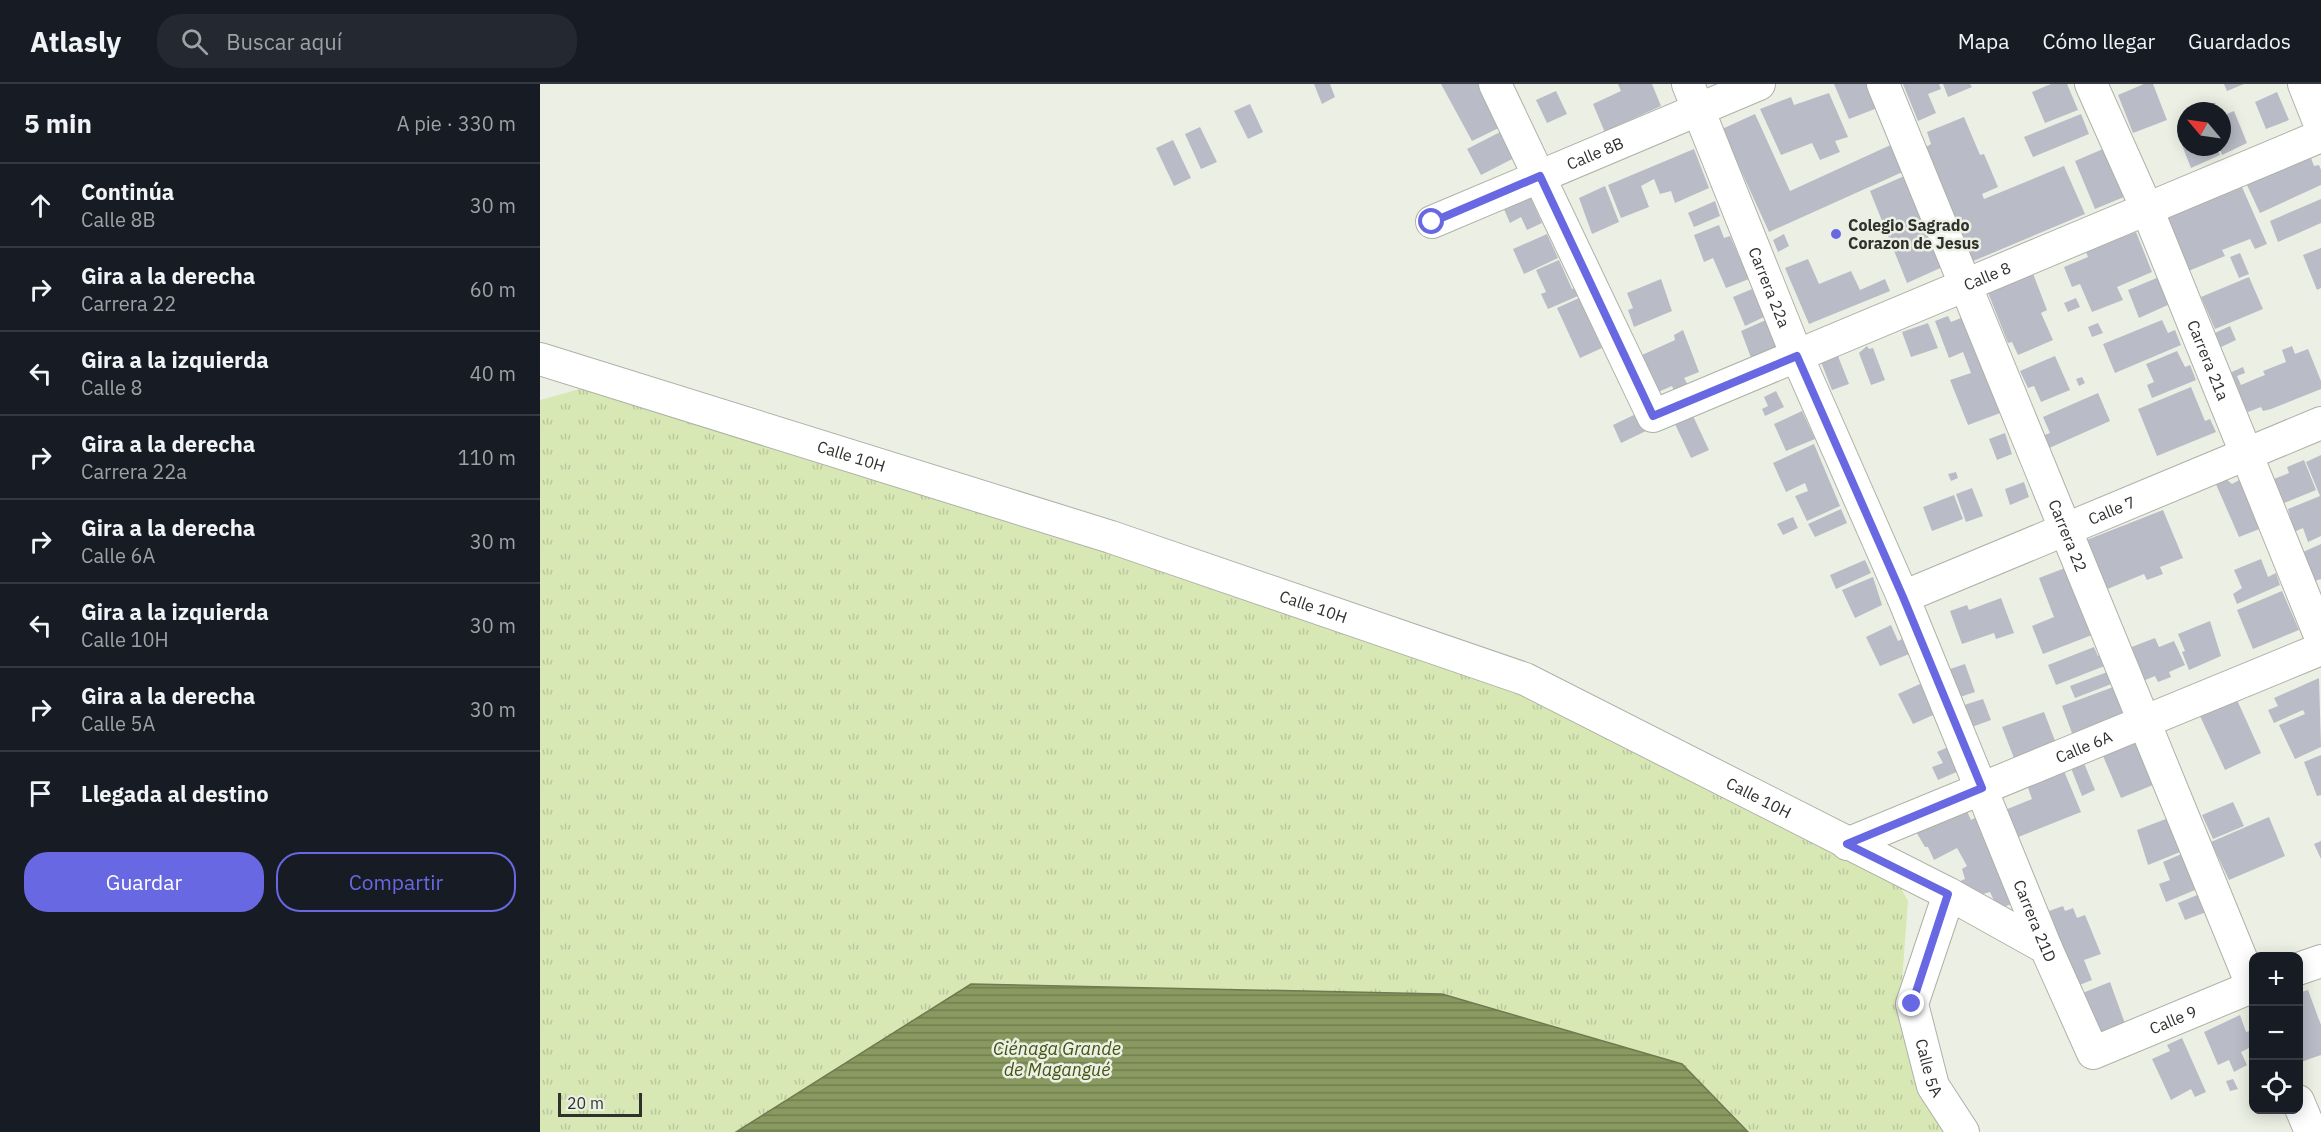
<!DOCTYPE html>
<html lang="es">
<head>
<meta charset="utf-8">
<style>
  body { margin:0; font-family:"IBM Plex Sans",sans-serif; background:#242831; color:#f1f3f6 }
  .controls { position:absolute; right:18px; bottom:18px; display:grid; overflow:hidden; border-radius:12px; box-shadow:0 3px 15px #0003 }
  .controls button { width:54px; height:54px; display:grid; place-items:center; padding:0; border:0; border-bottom:2px solid #363941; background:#171b24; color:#f1f3f6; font:30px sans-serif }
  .compass { position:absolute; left:1637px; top:18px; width:54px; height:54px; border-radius:50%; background:#171b24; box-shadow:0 3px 15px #0003; rotate:299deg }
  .scale { position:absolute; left:18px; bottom:15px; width:84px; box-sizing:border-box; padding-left:6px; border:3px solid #30312d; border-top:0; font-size:16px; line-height:21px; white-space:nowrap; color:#30312d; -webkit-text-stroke:4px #ecf0e4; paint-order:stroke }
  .stop { position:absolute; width:18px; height:18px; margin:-14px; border:4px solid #6869e2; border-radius:50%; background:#fff }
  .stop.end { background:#6869e2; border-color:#fff; box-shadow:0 2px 6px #0008 }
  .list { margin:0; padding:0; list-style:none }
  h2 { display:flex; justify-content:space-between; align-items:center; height:78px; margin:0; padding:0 24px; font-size:26px }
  h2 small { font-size:20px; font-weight:400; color:#9ea1a6 }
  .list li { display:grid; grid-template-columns:39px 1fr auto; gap:18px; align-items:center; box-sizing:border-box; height:84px; padding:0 24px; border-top:2px solid #363941 }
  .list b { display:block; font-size:22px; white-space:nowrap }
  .list p { margin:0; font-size:20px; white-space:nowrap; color:#9ea1a6 }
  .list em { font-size:20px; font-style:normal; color:#9ea1a6 }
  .actions { display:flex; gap:12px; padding:18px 24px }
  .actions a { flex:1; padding:14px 0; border:2px solid #6869e2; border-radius:24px; text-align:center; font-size:21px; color:#6869e2 }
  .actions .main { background:#6869e2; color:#fff }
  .icon { flex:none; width:33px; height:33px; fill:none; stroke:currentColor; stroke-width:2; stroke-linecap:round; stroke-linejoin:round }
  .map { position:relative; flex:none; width:1781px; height:1048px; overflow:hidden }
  header { display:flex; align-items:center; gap:36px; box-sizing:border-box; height:84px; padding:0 30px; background:#171b24; border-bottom:2px solid #363941 }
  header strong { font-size:28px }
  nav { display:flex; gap:33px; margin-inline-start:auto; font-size:21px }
  .search { width:420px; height:54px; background:#242831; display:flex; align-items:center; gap:15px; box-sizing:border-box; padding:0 21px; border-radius:24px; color:#9ea1a6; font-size:22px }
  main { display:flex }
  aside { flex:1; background:#171b24 }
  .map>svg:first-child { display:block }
</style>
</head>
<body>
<header>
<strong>Atlasly</strong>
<div class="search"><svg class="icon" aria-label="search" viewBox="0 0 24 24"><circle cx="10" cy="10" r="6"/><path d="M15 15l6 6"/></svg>Buscar aquí</div>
<nav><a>Mapa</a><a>Cómo llegar</a><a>Guardados</a></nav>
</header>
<main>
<aside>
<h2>5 min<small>A pie · 330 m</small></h2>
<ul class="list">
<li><svg class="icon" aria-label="ahead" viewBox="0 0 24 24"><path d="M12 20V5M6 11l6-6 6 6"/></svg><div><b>Continúa</b><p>Calle 8B</p></div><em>30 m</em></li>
<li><svg class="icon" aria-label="right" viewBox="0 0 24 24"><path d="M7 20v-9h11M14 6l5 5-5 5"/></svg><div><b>Gira a la derecha</b><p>Carrera 22</p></div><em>60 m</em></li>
<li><svg class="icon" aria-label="left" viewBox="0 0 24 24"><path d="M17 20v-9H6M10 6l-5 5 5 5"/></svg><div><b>Gira a la izquierda</b><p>Calle 8</p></div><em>40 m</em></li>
<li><svg class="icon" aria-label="right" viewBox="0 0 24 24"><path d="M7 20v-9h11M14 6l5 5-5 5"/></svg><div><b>Gira a la derecha</b><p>Carrera 22a</p></div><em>110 m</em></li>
<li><svg class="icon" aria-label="right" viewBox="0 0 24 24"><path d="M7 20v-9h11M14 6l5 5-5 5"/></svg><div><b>Gira a la derecha</b><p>Calle 6A</p></div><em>30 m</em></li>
<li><svg class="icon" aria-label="left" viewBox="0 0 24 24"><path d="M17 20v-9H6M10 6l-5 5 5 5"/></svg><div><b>Gira a la izquierda</b><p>Calle 10H</p></div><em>30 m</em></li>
<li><svg class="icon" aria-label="right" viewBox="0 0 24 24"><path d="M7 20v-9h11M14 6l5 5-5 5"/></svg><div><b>Gira a la derecha</b><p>Calle 5A</p></div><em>30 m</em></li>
<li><svg class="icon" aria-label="arrive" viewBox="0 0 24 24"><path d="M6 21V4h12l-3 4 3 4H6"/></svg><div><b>Llegada al destino</b></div></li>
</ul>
<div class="actions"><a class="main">Guardar</a><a>Compartir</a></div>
</aside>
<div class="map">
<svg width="1781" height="1048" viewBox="0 0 1781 1048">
  <defs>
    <pattern id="grass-tufts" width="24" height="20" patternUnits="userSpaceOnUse" patternTransform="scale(1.5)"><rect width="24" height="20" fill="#d8e8b5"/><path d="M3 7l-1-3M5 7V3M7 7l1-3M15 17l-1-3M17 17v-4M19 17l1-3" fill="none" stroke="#bac79c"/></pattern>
    <pattern id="water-rules" width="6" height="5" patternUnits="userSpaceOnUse" patternTransform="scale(1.5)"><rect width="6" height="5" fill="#899a60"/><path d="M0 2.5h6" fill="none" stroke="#707e50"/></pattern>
  </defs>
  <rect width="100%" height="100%" fill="#ecf0e4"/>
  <polygon fill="url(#grass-tufts)" points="50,302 566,464 981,603 1357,796 1368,817 1361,911 1405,1048 1208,1048 1142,980 902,910 431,900 196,1048 0,1048 0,316"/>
  <polygon fill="url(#water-rules)" stroke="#6e7a51" stroke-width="1.5" points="431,900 902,910 1142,980 1208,1048 196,1048"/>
  <g fill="#b9bbc6">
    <polygon points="774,0 790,0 795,13 782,20"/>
    <polygon points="901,0 944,0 965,41 932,57"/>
    <polygon points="1078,0 1112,0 1121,22 1077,42 1078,46 1066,51 1053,20 1081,7"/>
    <polygon points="1294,0 1330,0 1340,23 1309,35"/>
    <polygon points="1363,0 1399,0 1401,5 1388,10 1396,29 1378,37"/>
    <polygon points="1403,0 1430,0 1432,3 1408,13"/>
    <polygon points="1511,0 1527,0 1538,26 1505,39 1492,8"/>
    <polygon points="1604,0 1613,0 1627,36 1593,49 1578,11"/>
    <polygon points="1684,0 1704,0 1687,7"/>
    <polygon points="1016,7 1027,30 1007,39 996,16"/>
    <polygon points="1737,8 1749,36 1726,45 1715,18"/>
    <polygon points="1289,9 1308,53 1295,57 1300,68 1280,76 1272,59 1241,71 1220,25 1251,13 1254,21"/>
    <polygon points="710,20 723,48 708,55 694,27"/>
    <polygon points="1694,27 1707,59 1682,71 1679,63 1682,63 1682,32"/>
    <polygon points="1215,30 1250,107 1355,59 1367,86 1229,148 1182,45"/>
    <polygon points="1541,30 1549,50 1493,73 1484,53"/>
    <polygon points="1424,33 1440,71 1444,70 1458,103 1442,110 1444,115 1524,82 1545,130 1431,178 1386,63 1391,60 1387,48"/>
    <polygon points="660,43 677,78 661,85 645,50"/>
    <polygon points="966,45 980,71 941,91 927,65"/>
    <polygon points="1646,47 1646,63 1677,63 1680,71 1651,84 1638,51"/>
    <polygon points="633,56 651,94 634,102 616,64"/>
    <polygon points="1154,65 1169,104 1135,119 1131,107 1120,110 1114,95 1101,102 1109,123 1081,134 1068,101"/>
    <polygon points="1563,65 1584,113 1555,125 1535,77"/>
    <polygon points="1770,71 1774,82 1779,81 1781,86 1781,101 1720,129 1707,101"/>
    <polygon points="1369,90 1407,181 1367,199 1330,107"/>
    <polygon points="1065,102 1079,138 1052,150 1039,114"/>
    <polygon points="1702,103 1727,160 1715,165 1710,155 1682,166 1685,172 1646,188 1623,135"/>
    <polygon points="989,110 1002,139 987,146 981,133 970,139 963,123"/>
    <polygon points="1781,115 1781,139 1738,158 1730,137"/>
    <polygon points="1175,117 1180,132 1154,143 1148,129"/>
    <polygon points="1179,141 1184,154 1190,152 1209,195 1186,204 1173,174 1164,178 1154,151"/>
    <polygon points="1596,148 1612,188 1577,203 1583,216 1552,228 1540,200 1532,203 1524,183 1548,173 1546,168"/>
    <polygon points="1007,150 1018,174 984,190 973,165"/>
    <polygon points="1244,150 1249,162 1238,168 1233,156"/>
    <polygon points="1781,164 1781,204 1777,206 1763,171"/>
    <polygon points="1700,169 1709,190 1699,194 1690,173"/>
    <polygon points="1268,175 1279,200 1311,187 1320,206 1345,195 1350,207 1269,240 1245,184"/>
    <polygon points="1019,176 1032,205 1035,204 1038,212 1008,225 1001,210 1006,208 996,186"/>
    <polygon points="1492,187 1507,226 1501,229 1513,256 1478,271 1472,258 1468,259 1447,206"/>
    <polygon points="1619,193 1630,220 1599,234 1588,206"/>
    <polygon points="1709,193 1723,225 1675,245 1661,213"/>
    <polygon points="1121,195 1132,227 1094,243 1088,226 1093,224 1087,209"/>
    <polygon points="1212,205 1224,233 1205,242 1193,213"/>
    <polygon points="1039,214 1062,264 1040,274 1017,224"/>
    <polygon points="1536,214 1540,223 1528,228 1524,219"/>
    <polygon points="1408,232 1411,238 1426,232 1463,328 1428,341 1410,296 1431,289 1423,268 1409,274 1395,237"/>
    <polygon points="1226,236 1238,268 1213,279 1201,247"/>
    <polygon points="1622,236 1628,249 1635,246 1641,261 1575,289 1563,260"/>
    <polygon points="1388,239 1398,264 1371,273 1362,248"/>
    <polygon points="1558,239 1563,249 1552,253 1548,243"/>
    <polygon points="1690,242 1696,256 1681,263 1675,249"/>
    <polygon points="1143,246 1159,288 1144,294 1148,301 1135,309 1132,302 1116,309 1102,271 1135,256 1134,251"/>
    <polygon points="1327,262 1329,265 1333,264 1345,296 1331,301 1319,269"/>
    <polygon points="1752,262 1755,270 1768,265 1781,297 1781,305 1731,325 1723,327 1721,323 1708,328 1685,291 1703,283 1705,289 1697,292 1701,301 1715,295 1725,291 1723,287 1746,278 1742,266"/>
    <polygon points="1637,267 1645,283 1650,281 1656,296 1612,314 1607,301 1614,298 1606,280"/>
    <polygon points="1298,272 1309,300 1292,306 1281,278"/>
    <polygon points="1515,272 1530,306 1501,318 1494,302 1488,304 1480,287"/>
    <polygon points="1542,293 1545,299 1539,302 1536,295"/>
    <polygon points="1651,303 1665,337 1670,335 1676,348 1617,372 1598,325"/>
    <polygon points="1236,307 1244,323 1225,332 1222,325 1228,322 1224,313"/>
    <polygon points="1558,309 1570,337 1507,365 1502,352 1510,349 1503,333"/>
    <polygon points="1262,327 1275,355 1246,367 1234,340"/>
    <polygon points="1098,329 1106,347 1081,359 1073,341"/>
    <polygon points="1153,332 1169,366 1151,374 1135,340"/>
    <polygon points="1465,349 1472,370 1457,376 1449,355"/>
    <polygon points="1274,360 1300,422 1267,437 1255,412 1268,407 1265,399 1246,408 1233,379"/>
    <polygon points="1781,371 1781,452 1768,458 1763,444 1754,448 1748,425 1780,412 1766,378"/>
    <polygon points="1764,376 1776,406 1744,419 1734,395 1749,389 1747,383"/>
    <polygon points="1416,388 1418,394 1411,397 1408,390"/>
    <polygon points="1685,394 1692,400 1701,395 1722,444 1699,453 1675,398"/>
    <polygon points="1484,398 1489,413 1470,421 1465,405"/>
    <polygon points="1432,404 1443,432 1426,438 1416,410"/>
    <polygon points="1414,411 1423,435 1392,447 1383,423"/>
    <polygon points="1301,425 1307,439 1275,453 1268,440"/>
    <polygon points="1623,426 1643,474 1620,483 1623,490 1607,496 1604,490 1565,506 1544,457"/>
    <polygon points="1253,433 1258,444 1243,451 1237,440"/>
    <polygon points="1781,460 1781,495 1775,497 1763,468"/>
    <polygon points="1721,475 1728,493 1736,489 1740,501 1697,520 1693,510 1702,504 1694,486"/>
    <polygon points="1325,476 1331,489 1296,505 1290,491"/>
    <polygon points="1525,484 1552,551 1503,570 1492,542 1514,533 1499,494"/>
    <polygon points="1333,493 1342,521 1315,534 1302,506"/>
    <polygon points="1742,507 1759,546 1713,565 1697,526"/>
    <polygon points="1461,514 1474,549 1456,555 1454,549 1422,560 1410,527 1427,521 1429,526"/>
    <polygon points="1670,537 1681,572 1649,586 1642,568 1645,567 1638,550"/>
    <polygon points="1351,541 1358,557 1362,555 1369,570 1340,582 1326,553"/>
    <polygon points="1615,554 1619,563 1634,557 1645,581 1629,588 1631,593 1618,598 1615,592 1603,597 1589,564"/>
    <polygon points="1554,563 1558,572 1563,569 1567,581 1516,601 1508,581"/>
    <polygon points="1425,580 1435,608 1417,614 1407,586"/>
    <polygon points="1570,587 1574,599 1535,614 1530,602"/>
    <polygon points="1779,594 1781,663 1755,675 1739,641 1765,630 1763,626 1734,639 1728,626 1738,622 1734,614"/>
    <polygon points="1382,599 1400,628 1373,640 1358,610"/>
    <polygon points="1576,602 1590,640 1536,660 1522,622"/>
    <polygon points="1443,615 1451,636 1429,644 1421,622"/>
    <polygon points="1697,616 1721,669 1685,686 1660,632"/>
    <polygon points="1504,628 1517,662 1477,682 1462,643"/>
    <polygon points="1601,657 1618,699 1581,714 1563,672"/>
    <polygon points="1415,660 1426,684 1398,696 1392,683 1403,679 1397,668"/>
    <polygon points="1781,671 1781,711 1777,712 1764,678"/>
    <polygon points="1544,679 1555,706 1542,712 1531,684"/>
    <polygon points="1524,687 1541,728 1471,756 1464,738 1471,734 1465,726 1492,715 1487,701"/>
    <polygon points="1693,718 1704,742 1673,755 1662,731"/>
    <polygon points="1425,723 1431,736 1435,734 1445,751 1475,808 1467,812 1471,820 1462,824 1457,823 1450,808 1433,813 1411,801 1425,795 1422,785 1427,782 1417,764 1394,776 1388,763 1385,763 1375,746"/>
    <polygon points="1631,733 1645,766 1608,781 1597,746"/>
    <polygon points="1729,733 1745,772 1689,796 1671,758"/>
    <polygon points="1781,757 1781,775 1774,760"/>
    <polygon points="1646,768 1660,804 1626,818 1619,800 1630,796 1623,778"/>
    <polygon points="1662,809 1669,827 1645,836 1638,819"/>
    <polygon points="1523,822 1525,827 1533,824 1537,834 1545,831 1561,870 1544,876 1552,896 1532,904 1507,845 1515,842 1509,827"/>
    <polygon points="1570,898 1587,945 1552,959 1535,912"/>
    <polygon points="1768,906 1781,941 1781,971 1758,979 1758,909"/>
    <polygon points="1700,931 1706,948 1713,946 1713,962 1701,968 1707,981 1694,988 1689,976 1678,981 1664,948"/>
    <polygon points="1642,954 1666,1008 1655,1013 1651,1005 1631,1016 1612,975 1630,967 1627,961"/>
    <polygon points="1693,995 1698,1005 1690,1007 1686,997"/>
  </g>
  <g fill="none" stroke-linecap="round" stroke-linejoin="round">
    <defs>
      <g id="minor">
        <path id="s1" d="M955 0 1113 332 1781 52"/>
        <path id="s2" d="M1148 0 1257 272 1363 513 1506 864 1553 969 1714 902"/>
        <path id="s3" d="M1343 0 1714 906"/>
        <path id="s4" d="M1551 0 1607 125 1781 554"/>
        <polyline points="1764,0 1781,43"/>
        <path id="s5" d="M892 138 1219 0"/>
        <path id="s6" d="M0 275 571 453 985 595 1409 810 1506 864"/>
        <path id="s7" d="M1363 513 1781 339"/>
        <path id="s8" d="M1307 760 1781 565"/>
        <path id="s9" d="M1409 810 1372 920 1393 1002 1423 1048"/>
        <polyline points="1758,885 1781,877"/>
        <polyline points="1758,1017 1771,1048"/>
      </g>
    </defs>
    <use href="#minor" stroke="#aeb1a7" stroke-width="34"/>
    <use href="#minor" stroke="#fff" stroke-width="32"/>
  </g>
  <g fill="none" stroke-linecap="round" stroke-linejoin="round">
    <polyline stroke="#6869e2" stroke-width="8" points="892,138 1000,92 1113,332 1257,272 1363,513 1442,704 1307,760 1408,810 1372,920"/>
  </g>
  <circle fill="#6869e2" stroke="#ecf0e4" stroke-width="2" cx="1296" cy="150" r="6"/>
  <g text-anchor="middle" stroke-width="5" stroke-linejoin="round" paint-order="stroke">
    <g font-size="16" fill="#30312d" stroke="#ecf0e4">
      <text dy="6" stroke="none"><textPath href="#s5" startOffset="177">Calle 8B</textPath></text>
      <text dy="6" stroke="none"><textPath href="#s1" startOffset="730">Calle 8</textPath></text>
      <text dy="6" stroke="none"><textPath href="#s2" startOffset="219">Carrera 22a</textPath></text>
      <text dy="6" stroke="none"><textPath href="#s4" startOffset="300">Carrera 21a</textPath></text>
      <text dy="6" stroke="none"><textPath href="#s6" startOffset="326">Calle 10H</textPath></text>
      <text dy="6" stroke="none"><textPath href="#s7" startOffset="226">Calle 7</textPath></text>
      <text dy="6" stroke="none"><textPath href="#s3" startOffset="488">Carrera 22</textPath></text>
      <text dy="6" stroke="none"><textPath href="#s6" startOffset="812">Calle 10H</textPath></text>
      <text dy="6" stroke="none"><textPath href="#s8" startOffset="256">Calle 6A</textPath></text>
      <text dy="6" stroke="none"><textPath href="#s6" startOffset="1298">Calle 10H</textPath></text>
      <text dy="6" stroke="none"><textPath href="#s2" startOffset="906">Carrera 21D</textPath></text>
      <text dy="6" stroke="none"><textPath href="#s2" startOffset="1137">Calle 9</textPath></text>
      <text dy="6" stroke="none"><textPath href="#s9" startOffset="182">Calle 5A</textPath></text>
    </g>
    <g font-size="16" font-weight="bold" fill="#30312d" stroke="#ecf0e4" text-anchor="start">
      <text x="1308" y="147">Colegio Sagrado<tspan x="1308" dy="18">Corazon de Jesus</tspan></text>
    </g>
    <g font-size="18" font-style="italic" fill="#455413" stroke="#ecf0e4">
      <text x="517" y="971">Ciénaga Grande<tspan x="517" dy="21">de Magangué</tspan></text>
    </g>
  </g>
</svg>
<div class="controls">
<button>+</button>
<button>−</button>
<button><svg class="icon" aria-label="locate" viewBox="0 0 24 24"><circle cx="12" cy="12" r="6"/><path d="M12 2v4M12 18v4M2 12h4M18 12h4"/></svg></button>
</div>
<svg class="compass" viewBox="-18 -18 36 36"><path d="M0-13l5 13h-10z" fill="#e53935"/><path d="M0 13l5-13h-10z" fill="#9ea1a6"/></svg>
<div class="scale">20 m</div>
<div class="stop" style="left:892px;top:138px"></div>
<div class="stop end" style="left:1372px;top:920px"></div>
</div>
</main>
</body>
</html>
